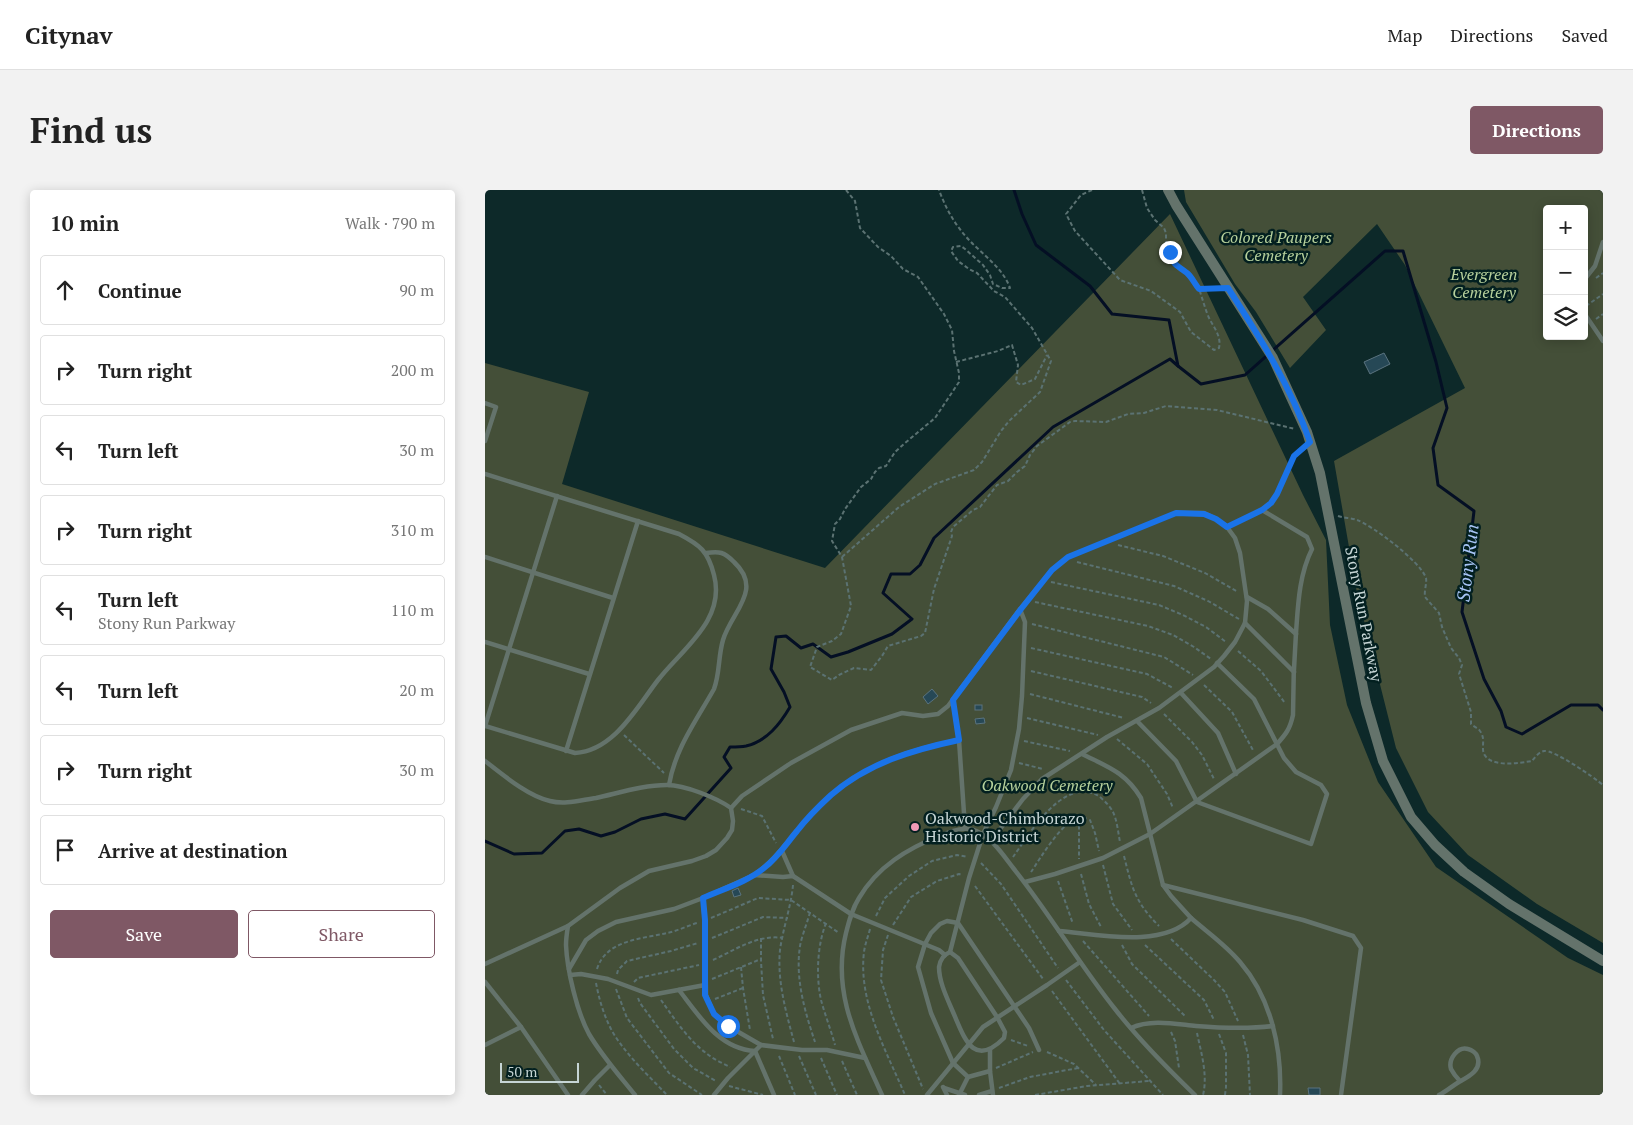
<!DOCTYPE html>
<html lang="en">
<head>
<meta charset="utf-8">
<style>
  body { margin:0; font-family:"PT Serif",serif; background:#f2f2f2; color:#222 }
  .controls { position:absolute; right:15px; top:15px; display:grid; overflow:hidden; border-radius:5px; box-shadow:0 2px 12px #0003 }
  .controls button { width:45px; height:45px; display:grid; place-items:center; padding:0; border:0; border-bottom:1px solid #e0e0e0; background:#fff; color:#222; font:25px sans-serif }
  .scale { position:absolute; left:15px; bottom:12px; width:79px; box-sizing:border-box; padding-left:5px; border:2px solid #c6d5d5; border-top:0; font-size:14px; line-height:18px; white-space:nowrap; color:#c6d5d5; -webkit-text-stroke:4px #032020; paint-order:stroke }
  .stop { position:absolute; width:15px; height:15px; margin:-11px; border:4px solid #1a73e8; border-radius:50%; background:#fff }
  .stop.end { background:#1a73e8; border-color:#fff; box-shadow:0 1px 5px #0008 }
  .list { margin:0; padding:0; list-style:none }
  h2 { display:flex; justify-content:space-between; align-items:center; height:65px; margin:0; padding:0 20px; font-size:21px }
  h2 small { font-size:16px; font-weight:400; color:#767676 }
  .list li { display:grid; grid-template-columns:32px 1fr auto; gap:15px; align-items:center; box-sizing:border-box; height:70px; margin:0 10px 10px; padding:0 10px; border:1px solid #e0e0e0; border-radius:5px }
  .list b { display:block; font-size:19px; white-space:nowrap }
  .list p { margin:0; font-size:16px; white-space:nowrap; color:#767676 }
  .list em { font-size:16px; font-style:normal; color:#767676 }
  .actions { display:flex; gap:10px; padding:15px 20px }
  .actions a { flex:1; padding:11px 0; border:1px solid #7f5865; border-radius:5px; text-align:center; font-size:18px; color:#7f5865 }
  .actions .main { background:#7f5865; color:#fff }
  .icon { flex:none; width:28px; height:28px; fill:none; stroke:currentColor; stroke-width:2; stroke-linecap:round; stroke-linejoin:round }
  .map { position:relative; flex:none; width:1118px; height:905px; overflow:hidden; border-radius:5px }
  header { display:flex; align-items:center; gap:30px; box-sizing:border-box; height:70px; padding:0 25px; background:#fff; border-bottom:1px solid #e0e0e0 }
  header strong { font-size:24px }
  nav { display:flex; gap:28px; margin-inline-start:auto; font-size:18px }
  .intro { display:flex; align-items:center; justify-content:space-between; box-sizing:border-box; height:120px; padding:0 30px }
  h1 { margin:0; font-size:35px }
  .button { padding:12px 22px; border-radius:5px; background:#7f5865; color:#fff; font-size:18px; font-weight:700 }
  main { display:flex; gap:30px; padding:0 30px }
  aside { flex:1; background:#fff; border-radius:5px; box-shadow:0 2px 12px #0003 }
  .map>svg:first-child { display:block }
</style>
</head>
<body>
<header>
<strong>Citynav</strong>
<nav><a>Map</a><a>Directions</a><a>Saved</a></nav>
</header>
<div class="intro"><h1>Find us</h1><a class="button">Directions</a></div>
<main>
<aside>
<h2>10 min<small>Walk · 790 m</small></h2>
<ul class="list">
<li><svg class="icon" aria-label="ahead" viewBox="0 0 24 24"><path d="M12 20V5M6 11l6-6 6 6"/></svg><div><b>Continue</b></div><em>90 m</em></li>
<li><svg class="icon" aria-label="right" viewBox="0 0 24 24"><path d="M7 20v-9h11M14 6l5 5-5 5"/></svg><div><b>Turn right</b></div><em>200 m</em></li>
<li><svg class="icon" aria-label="left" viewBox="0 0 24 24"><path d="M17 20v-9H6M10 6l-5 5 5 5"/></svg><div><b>Turn left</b></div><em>30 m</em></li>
<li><svg class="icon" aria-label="right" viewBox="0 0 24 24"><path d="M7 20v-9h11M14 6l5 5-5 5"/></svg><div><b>Turn right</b></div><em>310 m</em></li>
<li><svg class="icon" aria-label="left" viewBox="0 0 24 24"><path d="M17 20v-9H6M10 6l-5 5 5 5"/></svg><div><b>Turn left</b><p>Stony Run Parkway</p></div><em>110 m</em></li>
<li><svg class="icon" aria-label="left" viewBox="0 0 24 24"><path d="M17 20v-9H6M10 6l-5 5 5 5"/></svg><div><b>Turn left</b></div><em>20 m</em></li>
<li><svg class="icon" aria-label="right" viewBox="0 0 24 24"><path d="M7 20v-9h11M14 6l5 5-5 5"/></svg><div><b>Turn right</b></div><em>30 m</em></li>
<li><svg class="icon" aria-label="arrive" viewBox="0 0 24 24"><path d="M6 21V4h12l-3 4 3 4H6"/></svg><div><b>Arrive at destination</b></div></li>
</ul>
<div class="actions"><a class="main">Save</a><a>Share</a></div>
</aside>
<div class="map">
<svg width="1118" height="905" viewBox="0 0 1118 905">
  <rect width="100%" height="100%" fill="#0d2929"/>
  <g fill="#444f38" fill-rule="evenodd">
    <path d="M699 0H1118V753L1052 714 983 665 943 622 911 558 872 403 849 271 980 198 920 75 892 34 818 107 841 140 805 178 771 122 750 94 701 12ZM1062 19H1099V146H1062Z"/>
    <polygon points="685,24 818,305 841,350 845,435 862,515 893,592 951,677 1083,768 1118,785 1118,905 0,905 0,173 104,202 77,294 340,378"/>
  </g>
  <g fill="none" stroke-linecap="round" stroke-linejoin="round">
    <g stroke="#040f24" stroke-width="3">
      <polyline points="529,0 537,24 551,55 605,96 627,124 684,130 693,176 716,194 760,185 900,61 918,61 951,172 962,218 948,258 953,295 989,321 977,422 999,489 1016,521 1021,537 1037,544 1086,515 1113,515 1118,520"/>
      <path d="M0 651 29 664 57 663 80 641 94 639 116 646 130 642 156 629 180 624 200 629 246 578 239 567 245 557C250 557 256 557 261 556 282 551 295 534 305 517L299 502 286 479 291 447 301 446 316 458 328 454 346 467 363 462 407 444 427 429 398 403 406 384H425L435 375 449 348 568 237 685 169 693 176"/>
    </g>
  </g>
  <g fill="#264856" stroke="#5a737f">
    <polygon points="899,163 905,174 885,184 879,172"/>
    <polygon points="447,499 453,506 443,514 438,507"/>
    <rect x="490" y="515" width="7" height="5"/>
    <polygon points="499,528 500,533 491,534 490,529"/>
    <polygon points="253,698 256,705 249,707 247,701"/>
    <polygon points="823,898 835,898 835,905 824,905"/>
  </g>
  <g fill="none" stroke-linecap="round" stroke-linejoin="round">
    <g stroke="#5b7272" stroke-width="2" stroke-dasharray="4 2.5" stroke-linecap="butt">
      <polyline points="361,0 370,11 375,38 393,57 406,66 418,79 433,87 459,124 467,140 469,161 474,183 474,192 450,228 420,253 410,262 401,276 394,278 390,282 386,289 376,297 360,319 355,329 350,334 347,351 357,367 366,416 356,444 347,451 332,457 325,477 347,490 354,485 369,478 386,480 397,466 403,456 436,446 440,443 449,399 467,346 466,342 468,337 488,320 495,317 512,295 523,291 532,282 540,276 545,265 552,256 585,232 590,231 621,232 643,224 659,223 681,216 732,220 810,239"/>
      <path d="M607 0 596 5 581 24 590 41 635 90 666 101 695 122 706 142 729 160 734 158C737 144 726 135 722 123 719 115 717 107 714 99"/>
      <polyline points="657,0 662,18 670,30 679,38 681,43 681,55 689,73 703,83 714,99 731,98"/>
      <polyline points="1111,88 1118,83"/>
      <polyline points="1101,116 1118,104"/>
      <polyline points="1111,129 1118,124"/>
      <polyline points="471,172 513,161 527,155 533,175 531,192 536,195 550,189 562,165"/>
      <path d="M853 326C859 328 866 328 872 330 888 336 935 371 941 388 942 393 939 401 940 407L954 423 957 437 966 458 974 468 977 475 974 484 986 522V534C989 537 993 538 995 541 1001 549 996 557 999 564 1006 578 1035 573 1047 571 1050 567 1054 562 1059 561 1068 559 1110 588 1118 595"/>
      <polyline points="633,355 678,366 720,383 753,402"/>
      <path d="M357 367 414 317 450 294 489 280 497 272 516 241 524 231 555 202 566 171 547 138 520 107 509 101 492 83 484 79 473 71 466 61 468 57 476 56 480 59 498 75 505 85 508 94 517 98H525C518 78 498 65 484 50 470 35 461 19 454 0"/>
      <polyline points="592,372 689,396 723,411 754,429"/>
      <polyline points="566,392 674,415 698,425 721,437 741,452"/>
      <polyline points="550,412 663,436 688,445 709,457 726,469"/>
      <polyline points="547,434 679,467 708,485"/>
      <polyline points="546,458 662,484 688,498"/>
      <polyline points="753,461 776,481 800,513"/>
      <polyline points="546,481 657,507 666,513"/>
      <polyline points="719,495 747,522 769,562"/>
      <polyline points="545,504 639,528"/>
      <polyline points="679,524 707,552 717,565 729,589"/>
      <polyline points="542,528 613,545"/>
      <polyline points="139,545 179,583"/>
      <polyline points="632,549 662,574 682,604 688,618"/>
      <polyline points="539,551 585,561"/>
      <polyline points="534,573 558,579"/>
      <polyline points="256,619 277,626 291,653"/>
      <polyline points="594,629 594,669"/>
      <path d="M639 666C647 698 650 712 674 736"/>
      <path d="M528 667C545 643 577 588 612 605 617 608 625 616 628 622 632 630 633 642 635 652"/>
      <polyline points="496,673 516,694 573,778"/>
      <polyline points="618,675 628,714 647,740"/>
      <path d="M546 682C555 669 579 627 597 627 598 627 604 630 605 630L610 643 614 661"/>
      <polyline points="596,684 604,714 616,737"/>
      <polyline points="573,691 588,734"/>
      <path d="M308 695C306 717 298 738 295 760 292 791 301 822 309 852"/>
      <polyline points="490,696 558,789"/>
      <path d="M325 722C322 734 317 745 315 756 310 789 320 822 330 852"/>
      <polyline points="391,726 400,708 424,686 447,671 472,665 483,667"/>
      <polyline points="226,728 273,708 306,710 354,743"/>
      <path d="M341 733C332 756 331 787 336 810 340 825 346 840 350 855"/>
      <polyline points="408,735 426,707 452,691 474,684 477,685"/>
      <path d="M385 739C383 747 380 754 379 762 373 812 401 860 420 905"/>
      <polyline points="403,745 398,760 396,790 408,827 438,899"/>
      <polyline points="227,748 278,727 303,728"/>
      <polyline points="276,748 276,771 278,805 288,849"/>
      <polyline points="686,749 729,790 740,802 753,831"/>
      <polyline points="598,751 664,826"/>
      <polyline points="637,755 647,774 701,827"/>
      <polyline points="660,755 719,810 729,830"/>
      <path d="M228 770C250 760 273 744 298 748"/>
      <polyline points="256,777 258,798 265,840"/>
      <path d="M112 779C121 750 156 749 182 743 192 741 202 736 212 733"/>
      <polyline points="132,784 133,780 142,771 186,761 213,753"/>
      <polyline points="227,789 276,769"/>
      <polyline points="581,790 619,840 678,905"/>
      <polyline points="149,792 153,788 214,775"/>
      <path d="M111 793C114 809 119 826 127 841 141 865 163 885 182 905"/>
      <polyline points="131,799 142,828 184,883 217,905"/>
      <polyline points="567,801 635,894"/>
      <polyline points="153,808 155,813 189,859 208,878 231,891"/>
      <polyline points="230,809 258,798"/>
      <path d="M176 810C189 828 203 850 221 863 228 869 237 873 245 877"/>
      <polyline points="686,842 690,851 694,878"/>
      <path d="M712 843C716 862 723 885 718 905"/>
      <polyline points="734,844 741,863 741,897 740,905"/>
      <polyline points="758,845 763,865 765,905"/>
      <polyline points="526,850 543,856"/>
      <polyline points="562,862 589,874 611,895"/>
      <polyline points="294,866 310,905"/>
      <polyline points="314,866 331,905"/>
      <polyline points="336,868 352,905"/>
      <polyline points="357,871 372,905"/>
      <polyline points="511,878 548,862"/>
      <polyline points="114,895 122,905"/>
      <polyline points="244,896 278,905"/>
      <polyline points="514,898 545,887 593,878"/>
      <polyline points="550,905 602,896 664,891"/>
    </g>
    <g stroke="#64736b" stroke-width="4.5">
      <polyline points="1099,90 1110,76 1118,52"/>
      <polyline points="1099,123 1118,151"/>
      <polyline points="0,213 11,217 0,251"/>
      <path d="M0 284 194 344C215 355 223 361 229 385 241 430 197 459 173 490 152 517 129 561 90 563L0 536"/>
      <polyline points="742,337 777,320 786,313 792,304 809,266 825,253"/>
      <polyline points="0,367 128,408"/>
      <polyline points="762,407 783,419 811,444"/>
      <polyline points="760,433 809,482"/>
      <polyline points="0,452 104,484"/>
      <polyline points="696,503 733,543 751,584"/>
      <polyline points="468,511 474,550 480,638"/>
      <polyline points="652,531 691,571 712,612 826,654 842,604 836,595 811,582 799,568 769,509 732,473"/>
      <polyline points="0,536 72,306"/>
      <polyline points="81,561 153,331"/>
      <path d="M597 564C623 577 640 582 656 608L678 695 686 706 706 728"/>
      <path d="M0 571C18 585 43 606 65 611 80 615 96 610 111 608 134 603 158 595 182 595 200 595 232 608 246 618L248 631 247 640 242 648 231 660 221 666 207 671 164 681 135 698 83 736 0 774"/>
      <path d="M184 595C190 559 211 531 229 499 235 483 233 467 238 450 246 422 279 400 249 372 239 362 235 361 221 363"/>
      <polyline points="246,618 257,606 306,573 366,540 417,523 438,526 453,524 463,516 532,423 567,380 583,367 691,323 719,323 731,329 742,337 750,348 755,363 762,411 760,433 750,452 739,466 729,477 674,518 622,547 557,589 538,609 506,651"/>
      <polyline points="297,661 308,686"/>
      <path d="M269 685C295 667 310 640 332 618 372 577 419 561 474 550"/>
      <path d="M540 692 570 684 618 668 665 644 792 554C801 544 805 539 808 525 808 498 809 470 811 443 813 415 814 385 827 359L822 347 777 320"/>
      <polyline points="678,695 818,730 868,746 876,758 856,905"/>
      <polyline points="218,708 269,685 298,687 308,686 366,724 454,760 460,765"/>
      <path d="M83 736C82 742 81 749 81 755 82 780 92 822 104 844 117 866 134 885 150 905"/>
      <path d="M574 741C611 744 678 759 706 728 722 742 741 755 755 772 786 808 797 858 795 905"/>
      <polyline points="465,762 484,688 498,644 511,617 526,580 534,539 537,506 540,432 535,419"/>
      <path d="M465 762 473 768 512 827 520 842 519 848C488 879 479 847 468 822 462 808 454 792 454 777 455 770 458 765 465 762Z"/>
      <polyline points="84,779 101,750 113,741 131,732 189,719 218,708 220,735 221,805 229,824 243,836 276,855"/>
      <polyline points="85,785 96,784 123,789 166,805 220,795"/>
      <polyline points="0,792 36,837 83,905"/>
      <path d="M194 800C214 826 234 859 270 861L289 905"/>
      <path d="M646 838C666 829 690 834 711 836 736 838 763 839 788 836"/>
      <polyline points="0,855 36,837"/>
      <polyline points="505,860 505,881 508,905"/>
      <polyline points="505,881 483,887 468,873 446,823 433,777 440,754 446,743 455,734 462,731 473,733 544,838 554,860"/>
      <polyline points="458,897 462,905"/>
      <polyline points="459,898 480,905"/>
      <polyline points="97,905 110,890 125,875"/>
      <polyline points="229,905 243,888 276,855 317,860 342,860 380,868"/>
      <path d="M397 905C373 851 346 804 361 743 364 731 367 719 374 708 393 676 422 659 456 645 465 642 478 636 489 640 506 646 518 665 529 679 565 724 594 774 630 819 654 850 682 878 710 905"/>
      <polyline points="442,905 498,837 562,795 595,772"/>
      <polyline points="474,905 483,887"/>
      <polyline points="494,905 507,901"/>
      <path d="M954 905C962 901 967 896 974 892 983 887 998 880 992 866 991 863 987 860 983 859 973 856 963 869 966 879 968 883 972 888 975 891"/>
    </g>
    <polyline stroke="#64736b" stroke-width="10" points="683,0 691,15 788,168 822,242 835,283 881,513 898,571 926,627 950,655 979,682 1024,714 1118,771"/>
  </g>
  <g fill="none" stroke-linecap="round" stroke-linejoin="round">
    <path stroke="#1a73e8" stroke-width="6" d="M243 836 229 824 220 805V730L218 708C238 699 262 692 279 678 293 667 301 654 312 641 322 628 334 616 346 605 383 573 427 560 474 550L468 510 536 419 567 380 583 367 691 323 719 324 731 329 742 337 777 320 786 313 792 304 809 266 825 252C805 195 776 149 743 98L714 99C710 94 706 86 702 83 692 75 688 76 685 62"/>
  </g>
  <circle fill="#f09ab6" stroke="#032020" stroke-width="2" cx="430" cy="637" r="5"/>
  <g text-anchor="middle" stroke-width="5" stroke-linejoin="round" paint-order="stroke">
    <g font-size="16" font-style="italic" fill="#b7d19c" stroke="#032020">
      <text x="791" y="53">Colored Paupers<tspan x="791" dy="18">Cemetery</tspan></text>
      <text x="999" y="90">Evergreen<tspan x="999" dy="18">Cemetery</tspan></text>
      <text x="562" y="601">Oakwood Cemetery</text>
    </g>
    <g font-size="16" fill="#c6d5d5" stroke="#032020">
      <text transform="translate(879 424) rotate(79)" y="6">Stony Run Parkway</text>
    </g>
    <g font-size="16" fill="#c6d5d5" stroke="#032020" text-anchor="start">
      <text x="440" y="634">Oakwood-Chimborazo<tspan x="440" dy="18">Historic District</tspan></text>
    </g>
    <g font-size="18" font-style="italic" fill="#a8c5f6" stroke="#032020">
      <text transform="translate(983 373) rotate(-83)" y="6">Stony Run</text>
    </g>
  </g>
</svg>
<div class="controls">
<button>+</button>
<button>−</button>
<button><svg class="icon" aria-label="layers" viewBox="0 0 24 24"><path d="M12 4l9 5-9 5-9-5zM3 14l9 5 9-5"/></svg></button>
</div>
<div class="scale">50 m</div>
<div class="stop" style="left:243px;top:836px"></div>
<div class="stop end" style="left:685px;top:62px"></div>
</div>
</main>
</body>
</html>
